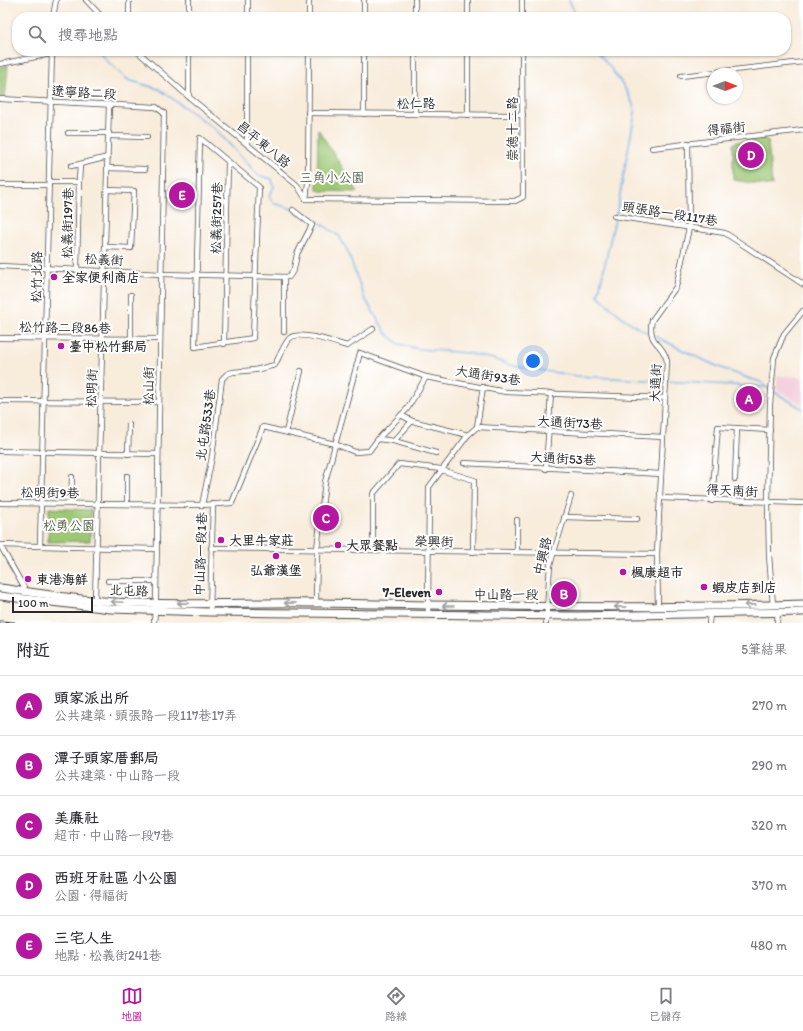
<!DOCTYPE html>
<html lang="zh-TW">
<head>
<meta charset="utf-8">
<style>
  body { margin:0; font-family:Itim,"LXGW WenKai TC",sans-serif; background:#f2f2f3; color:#2b2b33 }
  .compass { position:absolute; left:707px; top:68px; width:36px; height:36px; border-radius:50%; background:#fff; box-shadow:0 1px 3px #0004; rotate:90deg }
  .scale { position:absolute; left:12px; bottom:10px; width:81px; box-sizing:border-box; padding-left:4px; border:2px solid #2b2b2b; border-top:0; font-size:11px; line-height:14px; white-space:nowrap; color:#2b2b2b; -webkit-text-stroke:3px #fff; paint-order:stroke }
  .you { position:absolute; left:533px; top:361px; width:14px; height:14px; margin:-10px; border:3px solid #fff; border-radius:50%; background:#1a73e8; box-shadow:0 0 0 6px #1a73e833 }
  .badge { display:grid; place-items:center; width:26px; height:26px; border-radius:50%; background:#b5179e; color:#fff; font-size:13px; font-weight:700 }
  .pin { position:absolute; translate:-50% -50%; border:2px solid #fff; box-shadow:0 1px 4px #0006 }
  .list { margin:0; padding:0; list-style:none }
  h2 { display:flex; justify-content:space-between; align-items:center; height:52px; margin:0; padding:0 16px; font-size:17px }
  h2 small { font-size:13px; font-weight:400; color:#7c7c81 }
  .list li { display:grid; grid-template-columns:26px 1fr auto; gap:12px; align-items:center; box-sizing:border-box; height:60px; padding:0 16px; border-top:1px solid #e1e1e2 }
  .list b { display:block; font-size:15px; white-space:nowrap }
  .list p { margin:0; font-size:13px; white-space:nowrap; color:#7c7c81 }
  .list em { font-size:13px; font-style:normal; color:#7c7c81 }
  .icon { flex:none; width:22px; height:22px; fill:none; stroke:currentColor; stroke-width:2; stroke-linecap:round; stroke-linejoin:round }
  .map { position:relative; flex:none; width:803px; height:623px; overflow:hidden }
  .search { position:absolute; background:#fff; box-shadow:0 1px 3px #0004; left:12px; right:12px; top:12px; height:44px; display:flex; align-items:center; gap:10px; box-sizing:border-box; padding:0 14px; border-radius:16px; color:#7c7c81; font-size:15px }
  .sheet { height:352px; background:#fff }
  nav { display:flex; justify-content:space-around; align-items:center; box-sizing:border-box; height:56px; border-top:1px solid #e1e1e2; background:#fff; font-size:11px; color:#7c7c81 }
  nav a { display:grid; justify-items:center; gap:2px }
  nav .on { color:#b5179e }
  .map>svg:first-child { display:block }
</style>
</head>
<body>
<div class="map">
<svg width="803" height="623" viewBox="0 0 803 623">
  <rect width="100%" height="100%" fill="#fff"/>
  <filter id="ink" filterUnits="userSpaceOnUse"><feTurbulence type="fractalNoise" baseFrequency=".025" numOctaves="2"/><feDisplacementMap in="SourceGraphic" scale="8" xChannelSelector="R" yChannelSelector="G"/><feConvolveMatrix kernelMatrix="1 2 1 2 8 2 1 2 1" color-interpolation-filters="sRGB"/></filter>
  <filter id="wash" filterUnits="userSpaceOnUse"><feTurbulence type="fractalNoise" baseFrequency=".012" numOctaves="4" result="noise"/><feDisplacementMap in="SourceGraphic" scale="16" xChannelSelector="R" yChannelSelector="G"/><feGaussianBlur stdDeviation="0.9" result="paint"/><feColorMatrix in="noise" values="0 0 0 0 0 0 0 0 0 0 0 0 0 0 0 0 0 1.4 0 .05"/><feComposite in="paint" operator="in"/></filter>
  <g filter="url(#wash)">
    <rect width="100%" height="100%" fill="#f8ecdb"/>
    <polygon fill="#f4cfde" points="777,376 803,377 803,405 777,390"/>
    <g fill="#9dc774" stroke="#647950">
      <polygon points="8,65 5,99 0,99 0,67"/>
      <polygon points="318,129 358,192 320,191 317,189"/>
      <polygon points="764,138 768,141 772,186 733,180 733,145 735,142"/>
      <polygon points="49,508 91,510 90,541 48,542"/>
    </g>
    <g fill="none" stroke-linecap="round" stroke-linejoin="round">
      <g stroke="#77b3e9" stroke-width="1.5">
        <polyline points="569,0 577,17"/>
        <polyline points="99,51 107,61 128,80 159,89 216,130 258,175 272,179 274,187 269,196 273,203 292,209"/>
        <path d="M596 51C608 64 633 94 635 113L617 210 598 295C612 310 633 327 651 334"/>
        <polyline points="296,210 306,213 339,236 347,250 364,297 386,333 399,344 419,349 467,353 493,359 514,366 577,376 766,387 803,409"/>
        <path d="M655 336C684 351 713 366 745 377 753 381 760 379 766 387"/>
      </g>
    </g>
  </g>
  <g filter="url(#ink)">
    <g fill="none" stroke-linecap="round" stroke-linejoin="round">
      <defs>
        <g id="minor">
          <polyline points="86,0 102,17"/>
          <polyline points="129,0 129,17"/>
          <polyline points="468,0 468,17"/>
          <polyline points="522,0 522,17"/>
          <polyline points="53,17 56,0"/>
          <polyline points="189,17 189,0"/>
          <polyline points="248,17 248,0"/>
          <polyline points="309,17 309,0"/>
          <polyline points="364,17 364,0"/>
          <polyline points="415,17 415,0"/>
          <polyline points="137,51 189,97 297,185 306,199 515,201 523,197 522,51"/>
          <polyline points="468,51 468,115"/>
          <polyline points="0,64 66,51"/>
          <polyline points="681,76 803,62"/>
          <polyline points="189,97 189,51"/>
          <polyline points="0,99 156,107 164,113 156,598 154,623"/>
          <polyline points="308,113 523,115"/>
          <polyline points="364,114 364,51"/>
          <polyline points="415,114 415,51"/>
          <polyline points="68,133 109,133"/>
          <polyline points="109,136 147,137"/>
          <polygon points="200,138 259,187 253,338 195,347"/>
          <polyline points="247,144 247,51"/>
          <polyline points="652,148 803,130"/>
          <polyline points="71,166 80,164"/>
          <polyline points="108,168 145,169"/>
          <polyline points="50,182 79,182 77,269"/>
          <polyline points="79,182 80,164 108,157"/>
          <polyline points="0,185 49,185"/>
          <polyline points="306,199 308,183 309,51"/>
          <polyline points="614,216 725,233 803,284"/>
          <polyline points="106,247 131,248 134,191 107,190"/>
          <polyline points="0,266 161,274 289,277 294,269 297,254 312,225 293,210"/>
          <polyline points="284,332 284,277"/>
          <polyline points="0,338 160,339"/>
          <polyline points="131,339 131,295"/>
          <polyline points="224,344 228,162"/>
          <polyline points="0,401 159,402"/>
          <polyline points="401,415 412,421 468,435"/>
          <polyline points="477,427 663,437"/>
          <polyline points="477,427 483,387"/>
          <polyline points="286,432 301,371"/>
          <polyline points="378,439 394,441 436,453"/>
          <polyline points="394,441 412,421"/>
          <polyline points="0,451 158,454"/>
          <polyline points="128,454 129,425"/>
          <polyline points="464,463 661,474"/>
          <polyline points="546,469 551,393"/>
          <polyline points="441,470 474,480 473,552"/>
          <polyline points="735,479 737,428"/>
          <polyline points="660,498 803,503"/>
          <polyline points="712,501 718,427 770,430"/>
          <polyline points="0,503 202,505 232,503 263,427 335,444 355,452 369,451 378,439 407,409 426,377"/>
          <polyline points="71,503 72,477"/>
          <polyline points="127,504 127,476"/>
          <path d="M202 505 212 457 222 379 227 374 233 372 255 370 275 365C278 359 285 342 290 338 299 330 337 343 347 346L373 329"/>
          <polyline points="564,517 637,519"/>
          <polyline points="0,545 156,549"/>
          <polyline points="0,545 26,591"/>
          <polyline points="40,546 52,51"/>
          <polyline points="211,548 657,554"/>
          <polyline points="373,550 373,494 399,464 441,469"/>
          <polyline points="517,552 517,520"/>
          <polyline points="108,581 156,581"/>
          <polyline points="95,600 109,104"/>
          <polyline points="316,603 317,549 325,482 360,353 426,377 506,392 665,398"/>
          <polyline points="773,605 769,555 768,503 770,404 774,358 784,334 803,311"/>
          <path d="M658 607 657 554 667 361C663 342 647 345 652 320L676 287 689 228 688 143"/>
          <polyline points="210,612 213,504"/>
          <polyline points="428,615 429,487 468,435 477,427"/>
          <polyline points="546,623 550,565 571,496"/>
          <polyline points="709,623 710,614"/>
          <polyline points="777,623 778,612"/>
        </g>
        <g id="primary">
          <path d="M0 588C39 593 77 600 116 602 184 606 251 602 318 603 480 606 641 609 803 604"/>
          <polyline points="0,596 111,609 210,612 578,616 803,612"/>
        </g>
      </defs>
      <use href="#minor" stroke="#4a4845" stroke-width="6"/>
      <use href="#primary" stroke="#4a4845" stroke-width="9"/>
      <use href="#minor" stroke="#fff" stroke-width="4.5"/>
      <use href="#primary" stroke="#fff" stroke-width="7"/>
      <defs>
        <polyline id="rail" points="0,622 14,623"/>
      </defs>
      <use href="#rail" stroke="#2b2b2b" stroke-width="3"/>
      <use href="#rail" stroke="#fff" stroke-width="1.5" stroke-dasharray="4.5" stroke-linecap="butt"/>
    </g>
    <defs><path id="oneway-shaft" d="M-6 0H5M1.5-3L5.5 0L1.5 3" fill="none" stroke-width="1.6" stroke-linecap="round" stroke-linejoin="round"/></defs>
    <g stroke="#a0a0a0">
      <use href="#oneway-shaft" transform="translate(117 602) rotate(-177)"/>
      <use href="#oneway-shaft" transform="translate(183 603) rotate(-179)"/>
      <use href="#oneway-shaft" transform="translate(290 603) rotate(179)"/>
      <use href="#oneway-shaft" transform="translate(750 605) rotate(179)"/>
      <use href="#oneway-shaft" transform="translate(448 606) rotate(180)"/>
      <use href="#oneway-shaft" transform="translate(620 607) rotate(-179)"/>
    </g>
  </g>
  <g fill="#b5179e" stroke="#fff" stroke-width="1.5">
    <circle cx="54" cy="277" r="4"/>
    <circle cx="61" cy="346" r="4"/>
    <circle cx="221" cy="540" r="4"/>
    <circle cx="338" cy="545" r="4"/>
    <circle cx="276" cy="556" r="4"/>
    <circle cx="623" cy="572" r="4"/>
    <circle cx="28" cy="579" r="4"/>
    <circle cx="704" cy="587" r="4"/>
    <circle cx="439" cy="592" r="4"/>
  </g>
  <g text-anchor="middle" stroke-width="4" stroke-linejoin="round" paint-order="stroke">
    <g font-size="13" fill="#2b2b2b" stroke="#fff">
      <text transform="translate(84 92) rotate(3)" y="5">遼寧路二段</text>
      <text x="416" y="108">松仁路</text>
      <text transform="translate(726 128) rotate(-6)" y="5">得福街</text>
      <text transform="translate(512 129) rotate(-90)" y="5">崇德十二路</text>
      <text transform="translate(264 144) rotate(40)" y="5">昌平東八路</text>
      <text transform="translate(670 213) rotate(9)" y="5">頭張路一段117巷</text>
      <text transform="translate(216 218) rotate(-89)" y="5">松義街257巷</text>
      <text transform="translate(67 223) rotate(-89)" y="5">松義街197巷</text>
      <text transform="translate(104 259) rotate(3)" y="5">松義街</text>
      <text transform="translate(36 277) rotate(-89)" y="5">松竹北路</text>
      <text transform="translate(65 327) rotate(1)" y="5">松竹路二段86巷</text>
      <text transform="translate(488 375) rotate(9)" y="5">大通街93巷</text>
      <text transform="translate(655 383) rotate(-88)" y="5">大通街</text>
      <text transform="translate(148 386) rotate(-89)" y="5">松山街</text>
      <text transform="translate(91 388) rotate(-88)" y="5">松明街</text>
      <text transform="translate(570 422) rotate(3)" y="5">大通街73巷</text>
      <text transform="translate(205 425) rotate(-82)" y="5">北屯路533巷</text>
      <text transform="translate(563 458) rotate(3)" y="5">大通街53巷</text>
      <text transform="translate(732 490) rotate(3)" y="5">得天南街</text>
      <text transform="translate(50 492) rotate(1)" y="5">松明街9巷</text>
      <text transform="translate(434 541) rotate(1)" y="5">榮興街</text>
      <text transform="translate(200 554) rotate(-88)" y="5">中山路一段1巷</text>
      <text transform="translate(542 556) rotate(-77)" y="5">中興路</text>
      <text transform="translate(129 590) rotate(2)" y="5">北屯路</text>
      <text x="506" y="599">中山路一段</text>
    </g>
    <g font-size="13" fill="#536245" stroke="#fff">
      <text x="332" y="182">三角小公園</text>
      <text x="69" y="530">松勇公園</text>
    </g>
    <g font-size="13" font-weight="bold" fill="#2b2b2b" stroke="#fff" text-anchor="start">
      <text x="62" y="282">全家便利商店</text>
      <text x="69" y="351">臺中松竹郵局</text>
      <text x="229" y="545">大里牛家莊</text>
      <text x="346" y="550">大眾餐點</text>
      <text x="276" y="575" text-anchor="middle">弘爺漢堡</text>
      <text x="631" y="577">楓康超市</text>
      <text x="36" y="584">東港海鮮</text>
      <text x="712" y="592">蝦皮店到店</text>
      <text x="431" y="597" text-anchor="end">7-Eleven</text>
    </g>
  </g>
</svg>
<svg class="compass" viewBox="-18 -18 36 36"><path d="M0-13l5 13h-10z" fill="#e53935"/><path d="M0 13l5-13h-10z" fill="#7c7c81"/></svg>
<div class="scale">100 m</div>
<div class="you"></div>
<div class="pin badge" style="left:749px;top:399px">A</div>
<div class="pin badge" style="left:564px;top:594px">B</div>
<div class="pin badge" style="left:326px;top:518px">C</div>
<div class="pin badge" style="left:751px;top:155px">D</div>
<div class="pin badge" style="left:182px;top:195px">E</div>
<div class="search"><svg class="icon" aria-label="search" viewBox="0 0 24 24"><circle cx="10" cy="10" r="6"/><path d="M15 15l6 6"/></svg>搜尋地點</div>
</div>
<section class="sheet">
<h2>附近<small>5筆結果</small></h2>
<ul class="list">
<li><span class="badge">A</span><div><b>頭家派出所</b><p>公共建築 · 頭張路一段117巷17弄</p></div><em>270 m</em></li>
<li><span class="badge">B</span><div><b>潭子頭家厝郵局</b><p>公共建築 · 中山路一段</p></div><em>290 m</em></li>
<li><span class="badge">C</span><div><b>美廉社</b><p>超市 · 中山路一段7巷</p></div><em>320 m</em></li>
<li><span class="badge">D</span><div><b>西班牙社區 小公園</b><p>公園 · 得福街</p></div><em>370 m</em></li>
<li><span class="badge">E</span><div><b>三宅人生</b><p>地點 · 松義街241巷</p></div><em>480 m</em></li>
</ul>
</section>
<nav>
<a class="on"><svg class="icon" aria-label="map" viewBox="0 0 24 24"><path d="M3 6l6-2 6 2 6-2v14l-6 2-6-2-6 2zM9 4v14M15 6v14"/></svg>地圖</a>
<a><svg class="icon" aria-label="directions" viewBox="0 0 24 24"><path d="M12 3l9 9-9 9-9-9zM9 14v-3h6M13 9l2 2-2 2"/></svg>路線</a>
<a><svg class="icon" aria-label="saved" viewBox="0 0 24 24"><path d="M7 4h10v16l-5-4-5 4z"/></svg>已儲存</a>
</nav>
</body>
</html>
